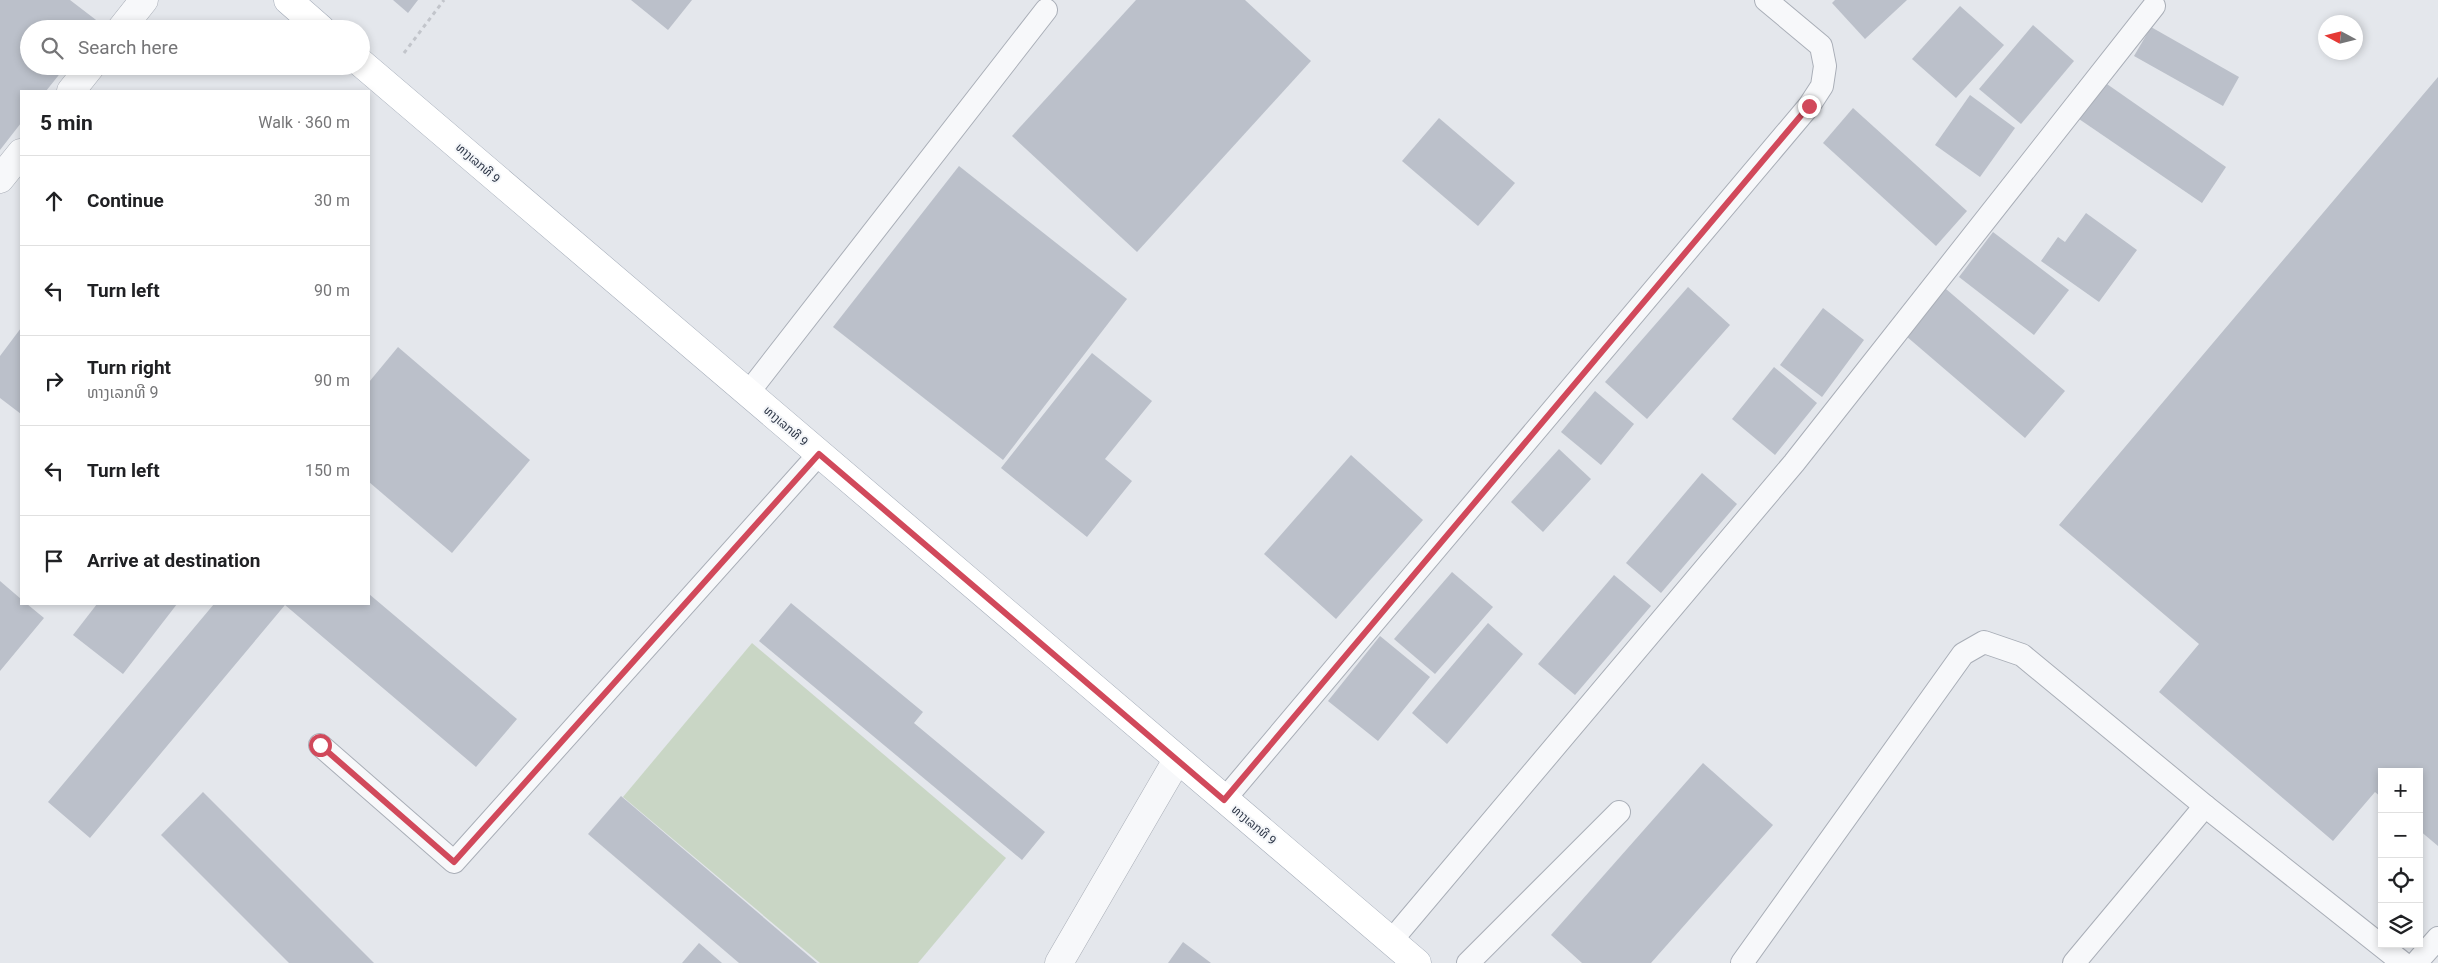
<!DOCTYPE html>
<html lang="en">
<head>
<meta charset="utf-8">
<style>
  body { margin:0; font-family:Roboto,"Noto Sans Lao",sans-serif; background:#f6f6f6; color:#202124 }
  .controls { position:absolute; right:15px; bottom:15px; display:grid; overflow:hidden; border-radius:0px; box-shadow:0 2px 8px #0003 }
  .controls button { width:45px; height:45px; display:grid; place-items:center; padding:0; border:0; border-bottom:1px solid #e0e0e0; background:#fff; color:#202124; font:25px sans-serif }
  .compass { position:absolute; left:2318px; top:15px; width:45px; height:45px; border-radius:50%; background:#fff; box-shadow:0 2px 8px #0003; rotate:277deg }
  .stop { position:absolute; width:15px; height:15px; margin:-11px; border:4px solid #d1495b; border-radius:50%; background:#fff }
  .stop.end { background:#d1495b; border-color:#fff; box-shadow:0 1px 5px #0008 }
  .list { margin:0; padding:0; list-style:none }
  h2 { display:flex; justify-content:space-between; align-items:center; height:65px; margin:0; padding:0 20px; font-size:21px }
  h2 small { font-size:16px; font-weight:400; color:#757577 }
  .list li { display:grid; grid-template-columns:32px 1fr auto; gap:15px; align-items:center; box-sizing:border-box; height:90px; padding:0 20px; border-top:1px solid #e0e0e0 }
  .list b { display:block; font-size:19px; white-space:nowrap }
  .list p { margin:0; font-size:16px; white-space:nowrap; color:#757577 }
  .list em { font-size:16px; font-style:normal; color:#757577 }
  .icon { flex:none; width:28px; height:28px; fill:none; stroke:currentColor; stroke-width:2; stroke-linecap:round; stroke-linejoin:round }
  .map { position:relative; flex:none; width:2438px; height:963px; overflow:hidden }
  .search { position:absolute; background:#fff; box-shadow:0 2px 8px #0003; left:20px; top:20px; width:350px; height:55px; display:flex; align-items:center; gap:12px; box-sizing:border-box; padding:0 18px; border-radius:28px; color:#757577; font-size:19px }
  .panel { position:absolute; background:#fff; box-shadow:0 2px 8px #0003; left:20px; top:90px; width:350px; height:515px; border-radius:0px }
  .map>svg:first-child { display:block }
</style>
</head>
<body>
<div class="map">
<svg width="2438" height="963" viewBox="0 0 2438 963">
  <rect width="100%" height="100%" fill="#e4e7ec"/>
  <polygon fill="#c9d6c5" points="752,643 1006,858 918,963 820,963 623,797"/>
  <g fill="#bbc0ca">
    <polygon points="0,0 70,0 100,23 96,29 29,29 29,66 66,66 46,91 21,91 21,123 0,150"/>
    <polygon points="393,0 418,0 408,13"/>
    <polygon points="631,0 692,0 668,30"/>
    <polygon points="1136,0 1245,0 1311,61 1137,252 1012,136"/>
    <polygon points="1835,0 1907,0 1865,39 1832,3"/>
    <polygon points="1960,6 2004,45 1956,98 1912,59"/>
    <polygon points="2033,25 2074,61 2021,124 1979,89"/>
    <polygon points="2151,27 2239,77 2223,106 2134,56"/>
    <polygon points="2438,77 2438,846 2419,830 2419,772 2382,772 2382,798 2375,792 2333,841 2159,692 2199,644 2059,525"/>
    <polygon points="2104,82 2226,167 2202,203 2079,119"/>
    <polygon points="1970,95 2015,128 1980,177 1935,145"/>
    <polygon points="1853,108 1967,211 1936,246 1823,143"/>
    <polygon points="1439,118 1515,183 1478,226 1402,161"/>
    <polygon points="959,166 1127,299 1003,460 833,327"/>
    <polygon points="2086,213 2137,250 2099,302 2041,261 2058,237 2065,242"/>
    <polygon points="1993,232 2069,290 2034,335 1959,277"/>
    <polygon points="1688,287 1730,325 1647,419 1605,382"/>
    <polygon points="1946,289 2065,391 2025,438 1906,336"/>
    <polygon points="1823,308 1864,340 1822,397 1780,365"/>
    <polygon points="21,328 21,414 0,398 0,356"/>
    <polygon points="398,347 530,460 452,553 369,482 369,382"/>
    <polygon points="1092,353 1152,401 1105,459 1132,481 1087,537 1001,468"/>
    <polygon points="1774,367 1817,403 1775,455 1732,419"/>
    <polygon points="1595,391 1634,424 1601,465 1561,432"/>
    <polygon points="1559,449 1591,479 1543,532 1511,502"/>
    <polygon points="1351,455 1423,520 1336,619 1264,554"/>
    <polygon points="1702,473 1737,504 1661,593 1626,563"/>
    <polygon points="1452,572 1493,607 1435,674 1394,639"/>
    <polygon points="1614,575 1651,606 1575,695 1538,664"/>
    <polygon points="0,581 21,599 21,604 27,604 44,618 0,671"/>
    <polygon points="369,594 517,719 476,767 285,605 90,838 48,802 214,604 369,604"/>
    <polygon points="791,603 923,712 914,723 1045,832 1022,860 759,641"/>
    <polygon points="97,604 177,604 123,674 73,635"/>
    <polygon points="1488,623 1523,654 1447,744 1412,713"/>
    <polygon points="1380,636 1430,677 1378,741 1328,701"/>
    <polygon points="1703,763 1773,825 1651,963 1582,963 1551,935"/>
    <polygon points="203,792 374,963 289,963 161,835"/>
    <polygon points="621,796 817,963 739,963 588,834"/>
    <polygon points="1183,942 1211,963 1168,963"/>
    <polygon points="699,943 722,963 682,963"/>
  </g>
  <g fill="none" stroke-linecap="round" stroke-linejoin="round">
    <defs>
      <g id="lane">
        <polyline points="748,393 1046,10"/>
        <polyline points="320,745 454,862 819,454"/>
        <polyline points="1224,800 1809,106 1822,86 1825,66 1821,46 1766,0"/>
        <polyline points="1391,941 1794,463 2154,6"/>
        <polyline points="1468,963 1619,812"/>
        <polyline points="1742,963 1963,654 1984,642 2022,655 2205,806 2403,963"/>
        <polyline points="2074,963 2205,806"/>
        <polyline points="2416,963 2438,938"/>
      </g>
      <g id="street">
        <polyline points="121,29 144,0"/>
        <polyline points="71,91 91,66"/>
        <polyline points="0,179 21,153"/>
        <polyline points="1059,963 1177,760"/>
      </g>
      <g id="primary">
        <polyline points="288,0 321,29"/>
        <polyline points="361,63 1417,963"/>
      </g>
    </defs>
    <use href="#lane" stroke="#a9aeb7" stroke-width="24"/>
    <use href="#street" stroke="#a9aeb7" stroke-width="29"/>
    <use href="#primary" stroke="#a3abb8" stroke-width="29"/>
    <polyline stroke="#c2c5cb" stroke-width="3" stroke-dasharray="4 4" stroke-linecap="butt" points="404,53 444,0"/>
    <use href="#lane" stroke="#f7f8fa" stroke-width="22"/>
    <use href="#street" stroke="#f7f8fa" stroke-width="28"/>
    <use href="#primary" stroke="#fff" stroke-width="28"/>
  </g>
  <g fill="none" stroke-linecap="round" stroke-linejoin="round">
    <polyline stroke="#d1495b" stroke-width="6" points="320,745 454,862 819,454 1224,800 1809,106"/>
  </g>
  <g text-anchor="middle" stroke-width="4" stroke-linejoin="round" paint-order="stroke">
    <g font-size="12" fill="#2b3445" stroke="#f4f6f9">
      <text transform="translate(478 163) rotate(41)" y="4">ທາງເລກທີ 9</text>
      <text transform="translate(786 426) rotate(41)" y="4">ທາງເລກທີ 9</text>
      <text transform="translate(1254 825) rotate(40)" y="4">ທາງເລກທີ 9</text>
    </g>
  </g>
</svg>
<div class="controls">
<button>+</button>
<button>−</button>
<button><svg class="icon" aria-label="locate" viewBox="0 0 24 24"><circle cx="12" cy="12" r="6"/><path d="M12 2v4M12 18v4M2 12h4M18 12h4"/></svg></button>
<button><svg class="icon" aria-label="layers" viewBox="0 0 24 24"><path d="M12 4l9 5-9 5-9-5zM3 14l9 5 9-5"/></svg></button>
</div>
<svg class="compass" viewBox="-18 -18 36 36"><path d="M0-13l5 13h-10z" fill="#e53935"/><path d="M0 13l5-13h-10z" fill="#757577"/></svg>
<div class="stop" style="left:320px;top:745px"></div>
<div class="stop end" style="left:1809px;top:106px"></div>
<div class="search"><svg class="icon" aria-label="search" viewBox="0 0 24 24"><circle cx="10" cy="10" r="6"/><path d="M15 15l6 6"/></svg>Search here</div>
<section class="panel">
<h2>5 min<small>Walk · 360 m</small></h2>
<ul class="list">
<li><svg class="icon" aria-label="ahead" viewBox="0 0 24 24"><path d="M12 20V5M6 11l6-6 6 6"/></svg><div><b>Continue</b></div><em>30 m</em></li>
<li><svg class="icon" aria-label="left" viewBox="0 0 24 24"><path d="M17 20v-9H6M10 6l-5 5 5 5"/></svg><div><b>Turn left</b></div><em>90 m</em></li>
<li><svg class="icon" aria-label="right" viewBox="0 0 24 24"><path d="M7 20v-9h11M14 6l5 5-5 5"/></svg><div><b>Turn right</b><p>ທາງເລກທີ 9</p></div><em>90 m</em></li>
<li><svg class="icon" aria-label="left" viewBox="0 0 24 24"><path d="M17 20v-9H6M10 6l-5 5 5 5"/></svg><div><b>Turn left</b></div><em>150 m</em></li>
<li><svg class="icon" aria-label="arrive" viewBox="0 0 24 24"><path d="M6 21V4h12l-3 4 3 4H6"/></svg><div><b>Arrive at destination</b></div></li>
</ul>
</section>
</div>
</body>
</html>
